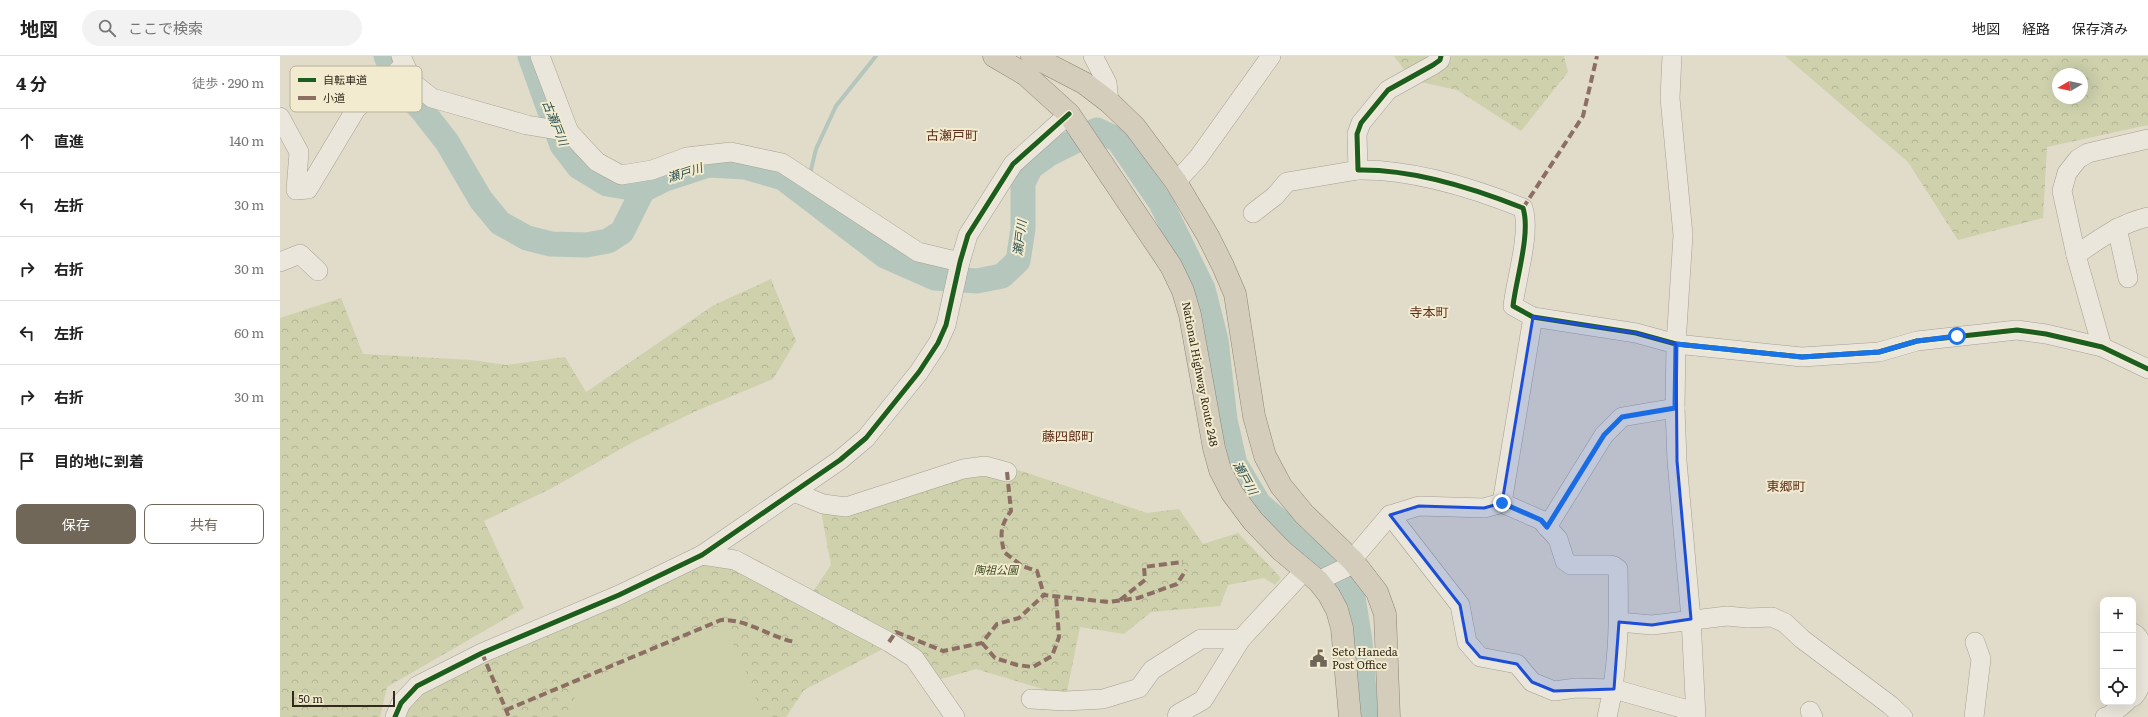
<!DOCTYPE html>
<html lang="ja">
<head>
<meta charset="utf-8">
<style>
  body { margin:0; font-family:Literata,"Noto Sans JP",serif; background:#f2f2f2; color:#222 }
  .controls { position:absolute; right:12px; bottom:12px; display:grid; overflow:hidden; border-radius:8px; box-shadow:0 4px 16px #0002 }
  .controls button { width:36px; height:36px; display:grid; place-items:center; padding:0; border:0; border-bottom:1px solid #e0e0e0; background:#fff; color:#222; font:20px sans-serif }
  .compass { position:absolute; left:1772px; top:12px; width:36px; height:36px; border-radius:50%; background:#fff; box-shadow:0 4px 16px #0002; rotate:261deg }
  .scale { position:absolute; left:12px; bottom:10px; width:103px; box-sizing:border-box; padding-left:4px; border:2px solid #33291c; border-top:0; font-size:11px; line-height:14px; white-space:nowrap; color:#33291c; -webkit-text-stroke:3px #f3ebcf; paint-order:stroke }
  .stop { position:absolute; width:12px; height:12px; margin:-9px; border:3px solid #1a73e8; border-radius:50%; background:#fff }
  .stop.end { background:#1a73e8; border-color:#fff; box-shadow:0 1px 4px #0008 }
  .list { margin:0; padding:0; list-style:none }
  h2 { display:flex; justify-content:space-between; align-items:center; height:52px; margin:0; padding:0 16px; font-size:17px }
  h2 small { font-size:13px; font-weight:400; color:#767676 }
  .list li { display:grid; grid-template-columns:26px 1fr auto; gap:12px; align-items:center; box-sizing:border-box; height:64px; padding:0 16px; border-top:1px solid #e0e0e0 }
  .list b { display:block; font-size:15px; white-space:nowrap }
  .list em { font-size:13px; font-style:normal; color:#767676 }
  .actions { display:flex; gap:8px; padding:12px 16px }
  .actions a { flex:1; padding:9px 0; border:1px solid #706759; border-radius:8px; text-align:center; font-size:14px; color:#706759 }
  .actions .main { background:#706759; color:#fff }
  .icon { flex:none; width:22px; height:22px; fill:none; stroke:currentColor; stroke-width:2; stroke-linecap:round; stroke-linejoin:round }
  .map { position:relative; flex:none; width:1868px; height:661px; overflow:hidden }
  header { display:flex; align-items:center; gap:24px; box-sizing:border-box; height:56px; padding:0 20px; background:#fff; border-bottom:1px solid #e0e0e0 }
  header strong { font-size:19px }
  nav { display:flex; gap:22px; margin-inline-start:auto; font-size:14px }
  .search { width:280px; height:36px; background:#f2f2f2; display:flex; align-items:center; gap:10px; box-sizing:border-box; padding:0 14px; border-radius:22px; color:#767676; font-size:15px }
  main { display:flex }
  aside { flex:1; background:#fff }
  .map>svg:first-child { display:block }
</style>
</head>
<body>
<header>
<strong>地図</strong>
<div class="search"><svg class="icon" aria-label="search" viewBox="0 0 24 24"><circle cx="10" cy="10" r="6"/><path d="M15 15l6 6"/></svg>ここで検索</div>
<nav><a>地図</a><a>経路</a><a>保存済み</a></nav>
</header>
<main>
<aside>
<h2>4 分<small>徒歩 · 290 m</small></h2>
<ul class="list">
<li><svg class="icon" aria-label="ahead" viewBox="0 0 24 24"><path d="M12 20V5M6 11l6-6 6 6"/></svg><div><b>直進</b></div><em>140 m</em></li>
<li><svg class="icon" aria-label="left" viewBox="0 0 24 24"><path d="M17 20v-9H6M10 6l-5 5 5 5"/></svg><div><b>左折</b></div><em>30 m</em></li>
<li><svg class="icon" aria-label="right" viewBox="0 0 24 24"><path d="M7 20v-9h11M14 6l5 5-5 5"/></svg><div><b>右折</b></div><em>30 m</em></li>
<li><svg class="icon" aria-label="left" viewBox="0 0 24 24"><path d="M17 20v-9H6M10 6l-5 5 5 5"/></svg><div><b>左折</b></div><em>60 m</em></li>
<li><svg class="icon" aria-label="right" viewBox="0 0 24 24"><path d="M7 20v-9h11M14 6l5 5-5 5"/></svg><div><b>右折</b></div><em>30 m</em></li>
<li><svg class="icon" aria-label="arrive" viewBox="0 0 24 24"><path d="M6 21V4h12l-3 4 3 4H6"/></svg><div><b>目的地に到着</b></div></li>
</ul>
<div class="actions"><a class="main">保存</a><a>共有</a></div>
</aside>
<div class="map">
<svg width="1868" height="661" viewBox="0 0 1868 661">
  <defs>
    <pattern id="forest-crowns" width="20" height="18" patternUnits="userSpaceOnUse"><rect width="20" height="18" fill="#ced1ac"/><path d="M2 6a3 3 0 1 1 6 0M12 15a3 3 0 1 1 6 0" fill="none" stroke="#b1b393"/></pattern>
  </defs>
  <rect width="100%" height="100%" fill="#e1dbc9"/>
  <g fill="url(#forest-crowns)" fill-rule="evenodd">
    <polygon points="1114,0 1284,0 1288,16 1241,75 1177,34 1132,24"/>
    <path d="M1505 0H1868V69L1767 91 1763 162 1678 184 1628 106ZM1778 18H1802V42H1778Z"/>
    <polygon points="491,223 516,285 493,323 416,355 353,386 272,432 204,465 244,552 107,631 100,661 0,661 0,262 61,242 83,298 192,304 226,309 285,301 306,336 434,249"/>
    <polygon points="720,408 867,457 899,453 923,488 958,477 1001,522 995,529 984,522 948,529 940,550 871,556 844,578 800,571 786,640 696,613 658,624 616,586 524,634 506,661 121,661 149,630 410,502 448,504 526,546 551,509 540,450"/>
  </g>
  <path fill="#ced1ac" d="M443 569C459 599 474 627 480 661H290L298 628Z"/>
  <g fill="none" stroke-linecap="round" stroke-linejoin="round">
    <g stroke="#b5c7bc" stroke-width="4">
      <polyline points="530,118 536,93 556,50 596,0"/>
      <polyline points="525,138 528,129"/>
    </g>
    <g stroke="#b5c7bc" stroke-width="25">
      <polyline points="106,0 118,28 142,54 167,86 201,144 220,167 247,182 271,188 306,189 328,185 342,176 363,134 385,123 428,109 465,111 503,122 605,200 655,222 697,225 722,220 738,205 743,173 743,127 751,111 769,98 817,74 838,84 881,147 923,233 936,284 945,364 955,408 979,448 1027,489 1073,541 1080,585 1086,661"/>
      <polyline points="250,0 282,89 299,111 327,128 363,134"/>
    </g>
    <defs>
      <g id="minor">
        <polyline points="121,0 133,27 152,42 247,69 289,76"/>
        <polyline points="260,0 289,76 317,106 341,119 372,114 407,101 451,96 502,107 638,196 680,206"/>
        <polyline points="813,0 827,27 829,46"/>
        <path d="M1161 0 1160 4 1153 9 1108 34 1081 67 1077 78 1078 114C1132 113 1193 132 1243 152 1251 177 1236 223 1233 250L1253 261 1356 277 1396 288 1522 301 1599 296 1637 285 1737 274 1766 278 1822 291 1868 313"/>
        <polyline points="1392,0 1390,42 1403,179 1396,288 1395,352 1397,405 1411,563 1416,661"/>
        <polyline points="0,61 19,96 16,134 28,133 76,53 124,9"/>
        <polyline points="896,126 918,102 991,0"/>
        <polyline points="973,157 995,140 1007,126 1078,114"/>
        <polyline points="1837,172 1848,222"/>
        <polyline points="1796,199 1782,135 1787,117 1798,103 1808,97 1868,83"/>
        <polyline points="0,206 20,198 38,215"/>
        <path d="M1822 291 1796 199C1819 183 1841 167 1868 161"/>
        <polyline points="514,436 543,448 566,451 683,413 705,410 727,416"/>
        <polyline points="1222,447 1253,261"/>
        <polyline points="1110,459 1180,549 1187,586 1200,601 1237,608 1252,626 1274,635 1296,632 1334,633 1415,656"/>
        <polyline points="1267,471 1324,379 1342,361 1395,352"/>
        <polyline points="422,499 455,504 609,586 634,602 675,661"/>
        <path d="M1038 525 1065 512 1110 459 1139 450 1204 452 1222 447 1261 464 1278 483 1285 505 1291 509H1330L1334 510 1338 513C1339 563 1339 612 1327 661"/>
        <polyline points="1339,566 1372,569 1447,560 1468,562 1492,561 1505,567 1522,583 1610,649 1623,661"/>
        <path d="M1853 577C1868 583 1867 629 1853 641"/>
        <polyline points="751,643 785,645 823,643 859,632 872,614 921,583 961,583"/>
        <polyline points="1530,655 1533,661"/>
        <polyline points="115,661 121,647 137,630 202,597 339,539 422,499 560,404 586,382 639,316 658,287 666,269 680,206 688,179 733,108 789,58"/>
        <polyline points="897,661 898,658 923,644 961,583 1025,514"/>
        <polyline points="1694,661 1701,603 1695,586"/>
        <polyline points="1825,661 1829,660 1846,646"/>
      </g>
      <g id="highway">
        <polyline points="714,0 746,19 789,58 891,210 903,235 910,259 934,392 940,414 952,437 973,465 1002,495 1038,525 1049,539 1057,554 1062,572 1070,661"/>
        <polyline points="752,0 804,27 829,46 855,71 896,126 928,180 943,210 955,238 974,360 985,400 1001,430 1024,458 1073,505 1097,536 1105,558 1109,661"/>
      </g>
    </defs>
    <use href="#minor" stroke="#a6a093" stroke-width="20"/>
    <use href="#highway" stroke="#8b857a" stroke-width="23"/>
    <use href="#minor" stroke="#eae6db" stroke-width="19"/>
    <use href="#highway" stroke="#d4cdbb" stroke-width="22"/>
    <g stroke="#8d6e63" stroke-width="4" stroke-dasharray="8 4" stroke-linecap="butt">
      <polyline points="1243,152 1303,60 1317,0"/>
      <path d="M727 416 731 455C720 470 720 477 724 496L742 510 757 515 764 539"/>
      <polyline points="840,544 865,524 864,511 903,506"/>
      <polyline points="609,586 616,576 663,595 702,587 717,568 739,562 764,539 828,546 858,542 897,528 906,514"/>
      <polyline points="702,587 715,602 737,609 753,611 772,600 779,581 776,539"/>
      <polyline points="202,597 229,661"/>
      <path d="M226 654 441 564C468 563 489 581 515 586"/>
    </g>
    <defs>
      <g id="cycleway">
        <path d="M1161 0 1160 4 1153 9 1108 34 1081 67 1077 78 1078 114C1132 113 1193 132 1243 152 1251 177 1236 223 1233 250L1253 261 1356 277 1396 288 1522 301 1599 296 1637 285 1737 274 1766 278 1822 291 1868 313"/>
        <polyline points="115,661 121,647 137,630 202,597 339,539 422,499 560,404 586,382 639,316 658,287 666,269 680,206 688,179 733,108 789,58"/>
      </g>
    </defs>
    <use href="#cycleway" stroke="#f3ebcf" stroke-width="8"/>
    <use href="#cycleway" stroke="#1b5e20" stroke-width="5"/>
  </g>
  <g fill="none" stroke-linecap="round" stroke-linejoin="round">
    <polyline stroke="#1a73e8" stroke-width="5" points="1222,447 1261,464 1267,471 1324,379 1342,361 1395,352 1396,288 1522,301 1599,296 1637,285 1677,280"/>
  </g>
  <path fill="#1d4ed8" fill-opacity="0.2" stroke="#1d4ed8" stroke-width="3" stroke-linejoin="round" d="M1253 261 1356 277 1396 288 1397 405 1411 563 1372 569 1339 566 1334 633 1274 635 1252 626 1237 608 1200 601 1187 586 1180 549 1110 459 1139 450 1204 452 1222 447Z"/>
  <defs>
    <symbol id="civic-bare" viewBox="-9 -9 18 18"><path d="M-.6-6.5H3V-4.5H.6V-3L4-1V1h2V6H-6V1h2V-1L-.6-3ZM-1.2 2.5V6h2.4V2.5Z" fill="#706759" stroke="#f3ebcf" stroke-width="2.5" paint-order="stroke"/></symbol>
  </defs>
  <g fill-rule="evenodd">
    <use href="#civic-bare" x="1026" y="590" width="25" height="25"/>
  </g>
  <g text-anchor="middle" stroke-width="4" stroke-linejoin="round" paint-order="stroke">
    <g font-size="11" fill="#33291c" stroke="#f3ebcf">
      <text transform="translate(920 318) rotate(79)" y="4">National Highway Route 248</text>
    </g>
    <g font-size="11" font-style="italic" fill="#414f24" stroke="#f3ebcf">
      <text x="716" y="518">陶祖公園</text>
    </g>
    <g font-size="11" fill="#33291c" stroke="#f3ebcf" text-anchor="start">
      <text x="1052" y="600">Seto Haneda<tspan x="1052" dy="13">Post Office</tspan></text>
    </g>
    <g font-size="12" font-style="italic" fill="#2c5253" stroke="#f3ebcf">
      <text transform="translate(275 67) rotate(68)" y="4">古瀬戸川</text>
      <text transform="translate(405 117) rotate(-18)" y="4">瀬戸川</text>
      <text transform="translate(740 182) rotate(-83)" y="4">瀬戸川</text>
      <text transform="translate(965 422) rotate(61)" y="4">瀬戸川</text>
    </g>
    <g font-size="13" fill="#5e301e" stroke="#f3ebcf">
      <text x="672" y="84">古瀬戸町</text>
      <text x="1149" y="261">寺本町</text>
      <text x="788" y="385">藤四郎町</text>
      <text x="1506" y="435">東郷町</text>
    </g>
  </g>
  <rect x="10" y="10" width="132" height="46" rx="6" fill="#f3ebcf" stroke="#b9b199" stroke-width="1"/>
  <rect x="18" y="22" width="18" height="4" fill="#1b5e20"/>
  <rect x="18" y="40" width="18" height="4" fill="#8d6e63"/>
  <g font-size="11" fill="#33291c">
    <text x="43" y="28">自転車道</text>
    <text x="43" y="46">小道</text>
  </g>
</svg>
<div class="controls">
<button>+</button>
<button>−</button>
<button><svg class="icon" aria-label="locate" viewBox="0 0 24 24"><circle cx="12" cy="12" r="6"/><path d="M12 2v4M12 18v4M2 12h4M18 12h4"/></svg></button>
</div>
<svg class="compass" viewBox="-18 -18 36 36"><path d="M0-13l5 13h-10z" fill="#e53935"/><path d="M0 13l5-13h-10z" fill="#767676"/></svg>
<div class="scale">50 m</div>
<div class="stop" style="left:1677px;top:280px"></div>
<div class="stop end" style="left:1222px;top:447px"></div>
</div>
</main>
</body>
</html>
